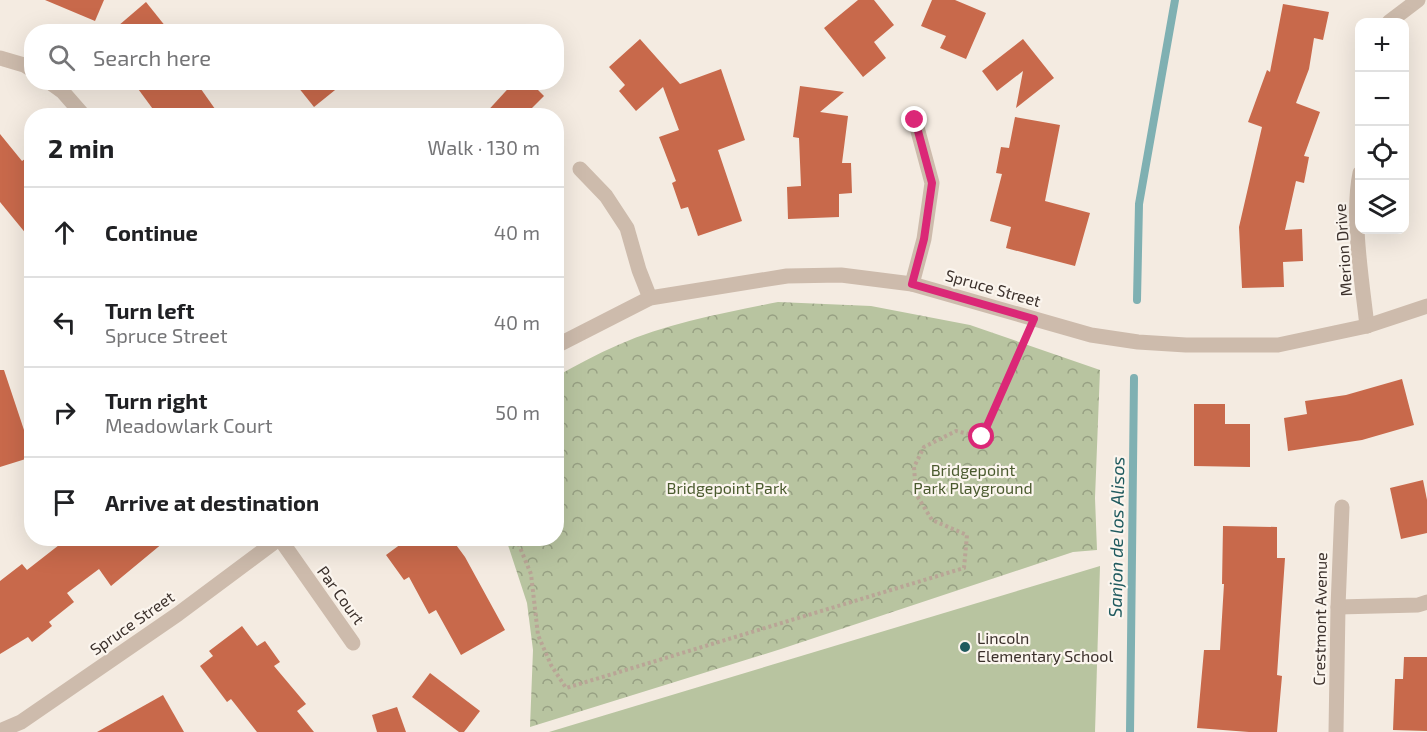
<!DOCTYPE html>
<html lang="en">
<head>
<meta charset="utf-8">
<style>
  body { margin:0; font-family:"Exo 2",sans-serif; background:#f6f6f6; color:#202124 }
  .controls { position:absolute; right:18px; top:18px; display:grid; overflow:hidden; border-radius:12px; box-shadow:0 6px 24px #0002 }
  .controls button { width:54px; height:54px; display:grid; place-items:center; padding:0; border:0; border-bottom:2px solid #e0e0e0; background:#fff; color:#202124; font:30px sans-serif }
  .stop { position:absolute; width:18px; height:18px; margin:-14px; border:4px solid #db2777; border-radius:50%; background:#fff }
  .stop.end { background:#db2777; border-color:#fff; box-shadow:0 2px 6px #0008 }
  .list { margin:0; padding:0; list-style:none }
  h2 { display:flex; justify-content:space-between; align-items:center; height:78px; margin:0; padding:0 24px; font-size:26px }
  h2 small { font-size:20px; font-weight:400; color:#757577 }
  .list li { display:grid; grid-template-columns:39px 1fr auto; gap:18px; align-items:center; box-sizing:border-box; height:90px; padding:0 24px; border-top:2px solid #e0e0e0 }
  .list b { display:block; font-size:22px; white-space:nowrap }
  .list p { margin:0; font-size:20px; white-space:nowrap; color:#757577 }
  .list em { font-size:20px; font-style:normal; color:#757577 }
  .icon { flex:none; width:33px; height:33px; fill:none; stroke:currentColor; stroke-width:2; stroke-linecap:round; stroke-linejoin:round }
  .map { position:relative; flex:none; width:1427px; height:732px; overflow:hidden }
  .search { position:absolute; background:#fff; box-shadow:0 6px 24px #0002; left:24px; top:24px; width:540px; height:66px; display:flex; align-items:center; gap:15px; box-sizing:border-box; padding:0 21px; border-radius:24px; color:#757577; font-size:22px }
  .panel { position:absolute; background:#fff; box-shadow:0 6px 24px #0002; left:24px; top:108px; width:540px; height:438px; border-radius:24px }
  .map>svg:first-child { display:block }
</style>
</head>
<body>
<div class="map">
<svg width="1427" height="732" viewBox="0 0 1427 732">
  <defs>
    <pattern id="park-crowns" width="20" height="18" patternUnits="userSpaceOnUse" patternTransform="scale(1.5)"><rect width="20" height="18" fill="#b8c4a0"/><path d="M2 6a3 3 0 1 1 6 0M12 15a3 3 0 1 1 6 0" fill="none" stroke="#97a083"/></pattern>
  </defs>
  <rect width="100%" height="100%" fill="#f4ebe1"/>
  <polygon fill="#b8c4a0" points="1100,566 1095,732 549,732"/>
  <path fill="url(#park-crowns)" d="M778 302 871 306 970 325 1100 370 1095 498 1097 550 1073 552 781 649 530 727 533 650 527 603 506 539 556 538 557 376C577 365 597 354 618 345 668 323 724 313 778 302Z"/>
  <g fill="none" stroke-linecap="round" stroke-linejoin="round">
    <g stroke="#7fb0b2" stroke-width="8">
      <polyline points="1137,300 1139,204 1175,0"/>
      <polyline points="1130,732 1134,378"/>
    </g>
  </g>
  <g fill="#c8694b">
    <polygon points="45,0 104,0 95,21"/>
    <polygon points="858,0 874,0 894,25 874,42 886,58 863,77 824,28"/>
    <polygon points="932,0 955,0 986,13 966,59 940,48 946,36 921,26"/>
    <polygon points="146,2 170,32 111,32"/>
    <polygon points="1283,4 1329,12 1323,40 1314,38 1309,69 1296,103 1320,112 1304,156 1309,157 1304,183 1296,181 1285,230 1302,229 1303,261 1283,262 1284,287 1242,288 1239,227 1262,127 1248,122 1267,70 1270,72"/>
    <polygon points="640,39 680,84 721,69 745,140 718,150 742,221 698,236 688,207 681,209 672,183 676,181 659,137 679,130 663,87 636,111 619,91 625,85 609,67"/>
    <polygon points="1023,39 1054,78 1016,108 1023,71 997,91 982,71"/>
    <polygon points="133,82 196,82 220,116 158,116"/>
    <polygon points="294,82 345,82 314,107"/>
    <polygon points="514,82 530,82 544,96 524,116 483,116"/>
    <polygon points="800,86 844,92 820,112 848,116 842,163 851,163 852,193 839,194 839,217 788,219 787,187 801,186 799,138 793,137"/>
    <polygon points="1015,117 1060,125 1045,201 1090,213 1075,266 1006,248 1011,227 990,221 1002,174 996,173 1001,147 1009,148"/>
    <polygon points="0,134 22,161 32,154 32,241 0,202"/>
    <polygon points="0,370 4,370 32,454 32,457 0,467"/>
    <polygon points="1402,379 1414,425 1362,440 1288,451 1284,418 1307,414 1305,401 1346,395"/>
    <polygon points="1194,404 1225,404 1225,424 1250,424 1250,467 1194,466"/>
    <polygon points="1423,480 1427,500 1427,533 1401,539 1390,488"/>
    <polygon points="1223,526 1277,527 1277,558 1285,558 1277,675 1282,676 1277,732 1249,732 1197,728 1204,650 1220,650 1224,584 1222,584"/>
    <polygon points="68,538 169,538 111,586 99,569 67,593 74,602 49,622 52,626 32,642 28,637 0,654 0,581 22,564 27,570"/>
    <polygon points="409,538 451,538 465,557 505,630 461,655 436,610 429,614 409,577 404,580 386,555"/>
    <polygon points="242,626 257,646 265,641 280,662 274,666 306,704 297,711 314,732 257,732 231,699 227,702 200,666 213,656 209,651"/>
    <polygon points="1404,657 1427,657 1427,731 1393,730 1395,679 1403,679"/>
    <polygon points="430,673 480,711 464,732 459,732 412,697"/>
    <polygon points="163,695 184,732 97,732"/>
    <polygon points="397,707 406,732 377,732 372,715"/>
  </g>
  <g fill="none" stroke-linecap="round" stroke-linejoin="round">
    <polyline stroke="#b9a596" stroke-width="4" stroke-dasharray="3 3" stroke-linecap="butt" points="516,538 531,574 538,635 551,665 566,688 964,568 967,535 932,520 916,494 914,467 924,447 956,431 982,437 1027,336"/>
    <g stroke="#cdbbac" stroke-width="15">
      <polyline points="1389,22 1418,0"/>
      <polyline points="0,58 24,65 32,70"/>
      <polyline points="49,82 63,92 84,116"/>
      <polyline points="580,169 606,196 627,228 639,270 650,298"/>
      <path d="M1360 173C1351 216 1362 281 1367 326"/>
      <polyline points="912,284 924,239 932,183 915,120"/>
      <polyline points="556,346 650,298 787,276 841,275 912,284 1091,335 1138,342 1186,345 1278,345 1367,326 1427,306"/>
      <polyline points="280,539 353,643"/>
      <polyline points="1338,607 1418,605 1427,602"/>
      <polyline points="0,731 21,722 178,614 280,538"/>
      <polyline points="1336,732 1338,607 1342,507"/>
    </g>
  </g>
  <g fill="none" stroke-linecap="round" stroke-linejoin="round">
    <polyline stroke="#db2777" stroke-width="8" points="915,120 932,183 924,239 912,284 1034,319 982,437"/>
  </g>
  <circle fill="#1f5a5e" stroke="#fbf5ee" stroke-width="2" cx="965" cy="647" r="6"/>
  <g text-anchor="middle" stroke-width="4.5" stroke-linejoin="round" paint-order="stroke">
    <g font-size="16" fill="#3b302b" stroke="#fbf5ee">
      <text transform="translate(1343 250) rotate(-94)" y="6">Merion Drive</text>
      <text transform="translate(993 288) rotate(16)" y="6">Spruce Street</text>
      <text transform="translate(341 595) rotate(54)" y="6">Par Court</text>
      <text transform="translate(1320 619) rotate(-89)" y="6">Crestmont Avenue</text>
      <text transform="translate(132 623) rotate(-35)" y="6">Spruce Street</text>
    </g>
    <g font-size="16" fill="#4a5a2e" stroke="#fbf5ee">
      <text x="973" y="476">Bridgepoint<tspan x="973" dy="18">Park Playground</tspan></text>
      <text x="727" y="494">Bridgepoint Park</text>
    </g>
    <g font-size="16" fill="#3b302b" stroke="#fbf5ee" text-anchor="start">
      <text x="977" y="644">Lincoln<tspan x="977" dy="18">Elementary School</tspan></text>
    </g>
    <g font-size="18" font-style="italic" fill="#1f5a5e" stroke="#fbf5ee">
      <text transform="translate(1117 537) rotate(-89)" y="6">Sanjon de los Alisos</text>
    </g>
  </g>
</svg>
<div class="controls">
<button>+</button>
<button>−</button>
<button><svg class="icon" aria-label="locate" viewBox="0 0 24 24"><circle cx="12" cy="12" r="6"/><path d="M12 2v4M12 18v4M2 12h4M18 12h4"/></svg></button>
<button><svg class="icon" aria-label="layers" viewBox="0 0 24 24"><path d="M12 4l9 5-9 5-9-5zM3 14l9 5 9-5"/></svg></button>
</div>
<div class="stop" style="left:982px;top:437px"></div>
<div class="stop end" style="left:915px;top:120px"></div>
<div class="search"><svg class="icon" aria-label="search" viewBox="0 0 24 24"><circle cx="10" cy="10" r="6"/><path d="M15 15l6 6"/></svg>Search here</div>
<section class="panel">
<h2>2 min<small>Walk · 130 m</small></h2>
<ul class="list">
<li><svg class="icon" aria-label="ahead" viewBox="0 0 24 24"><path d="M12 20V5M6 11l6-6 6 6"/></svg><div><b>Continue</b></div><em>40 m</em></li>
<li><svg class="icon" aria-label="left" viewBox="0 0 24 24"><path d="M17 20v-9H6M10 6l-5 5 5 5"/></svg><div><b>Turn left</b><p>Spruce Street</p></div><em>40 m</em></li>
<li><svg class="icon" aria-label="right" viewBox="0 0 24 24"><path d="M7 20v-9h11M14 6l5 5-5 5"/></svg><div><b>Turn right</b><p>Meadowlark Court</p></div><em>50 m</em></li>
<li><svg class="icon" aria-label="arrive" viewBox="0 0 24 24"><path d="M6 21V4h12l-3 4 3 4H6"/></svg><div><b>Arrive at destination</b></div></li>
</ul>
</section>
</div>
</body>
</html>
